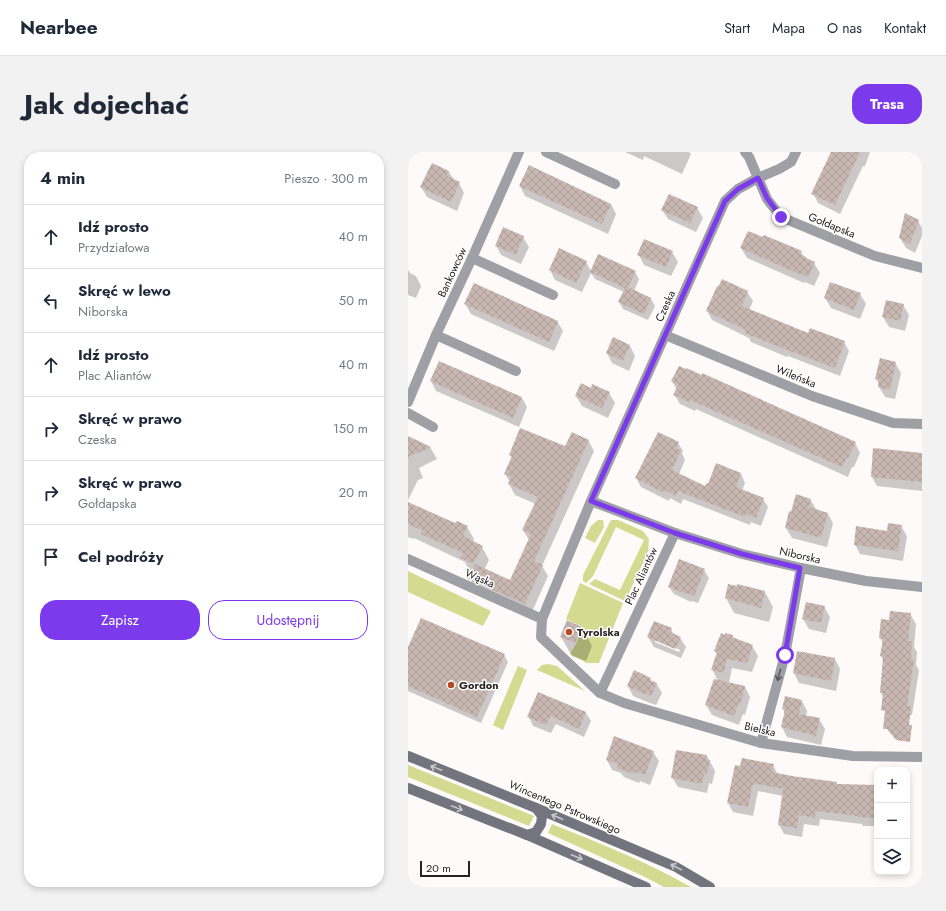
<!DOCTYPE html>
<html lang="pl">
<head>
<meta charset="utf-8">
<style>
  body { margin:0; font-family:Jost,sans-serif; background:#f2f2f3; color:#1f2937 }
  .controls { position:absolute; right:12px; bottom:12px; display:grid; overflow:hidden; border-radius:8px; box-shadow:0 2px 6px #0003 }
  .controls button { width:36px; height:36px; display:grid; place-items:center; padding:0; border:0; border-bottom:1px solid #e0e1e3; background:#fff; color:#1f2937; font:20px sans-serif }
  .scale { position:absolute; left:12px; bottom:10px; width:50px; box-sizing:border-box; padding-left:4px; border:2px solid #27211f; border-top:0; font-size:11px; line-height:14px; white-space:nowrap; color:#27211f; -webkit-text-stroke:3px #fff; paint-order:stroke }
  .stop { position:absolute; width:12px; height:12px; margin:-9px; border:3px solid #7c3aed; border-radius:50%; background:#fff }
  .stop.end { background:#7c3aed; border-color:#fff; box-shadow:0 1px 4px #0008 }
  .list { margin:0; padding:0; list-style:none }
  h2 { display:flex; justify-content:space-between; align-items:center; height:52px; margin:0; padding:0 16px; font-size:17px }
  h2 small { font-size:13px; font-weight:400; color:#747a83 }
  .list li { display:grid; grid-template-columns:26px 1fr auto; gap:12px; align-items:center; box-sizing:border-box; height:64px; padding:0 16px; border-top:1px solid #e0e1e3 }
  .list b { display:block; font-size:15px; white-space:nowrap }
  .list p { margin:0; font-size:13px; white-space:nowrap; color:#747a83 }
  .list em { font-size:13px; font-style:normal; color:#747a83 }
  .actions { display:flex; gap:8px; padding:12px 16px }
  .actions a { flex:1; padding:9px 0; border:1px solid #7c3aed; border-radius:16px; text-align:center; font-size:14px; color:#7c3aed }
  .actions .main { background:#7c3aed; color:#fff }
  .icon { flex:none; width:22px; height:22px; fill:none; stroke:currentColor; stroke-width:2; stroke-linecap:round; stroke-linejoin:round }
  .map { position:relative; flex:none; width:514px; height:735px; overflow:hidden; border-radius:16px }
  header { display:flex; align-items:center; gap:24px; box-sizing:border-box; height:56px; padding:0 20px; background:#fff; border-bottom:1px solid #e0e1e3 }
  header strong { font-size:19px }
  nav { display:flex; gap:22px; margin-inline-start:auto; font-size:14px }
  .intro { display:flex; align-items:center; justify-content:space-between; box-sizing:border-box; height:96px; padding:0 24px }
  h1 { margin:0; font-size:28px }
  .button { padding:10px 18px; border-radius:16px; background:#7c3aed; color:#fff; font-size:14px; font-weight:700 }
  main { display:flex; gap:24px; padding:0 24px }
  aside { flex:1; background:#fff; border-radius:16px; box-shadow:0 2px 6px #0003 }
  .map>svg:first-child { display:block }
</style>
</head>
<body>
<header>
<strong>Nearbee</strong>
<nav><a>Start</a><a>Mapa</a><a>O nas</a><a>Kontakt</a></nav>
</header>
<div class="intro"><h1>Jak dojechać</h1><a class="button">Trasa</a></div>
<main>
<aside>
<h2>4 min<small>Pieszo · 300 m</small></h2>
<ul class="list">
<li><svg class="icon" aria-label="ahead" viewBox="0 0 24 24"><path d="M12 20V5M6 11l6-6 6 6"/></svg><div><b>Idź prosto</b><p>Przydziałowa</p></div><em>40 m</em></li>
<li><svg class="icon" aria-label="left" viewBox="0 0 24 24"><path d="M17 20v-9H6M10 6l-5 5 5 5"/></svg><div><b>Skręć w lewo</b><p>Niborska</p></div><em>50 m</em></li>
<li><svg class="icon" aria-label="ahead" viewBox="0 0 24 24"><path d="M12 20V5M6 11l6-6 6 6"/></svg><div><b>Idź prosto</b><p>Plac Aliantów</p></div><em>40 m</em></li>
<li><svg class="icon" aria-label="right" viewBox="0 0 24 24"><path d="M7 20v-9h11M14 6l5 5-5 5"/></svg><div><b>Skręć w prawo</b><p>Czeska</p></div><em>150 m</em></li>
<li><svg class="icon" aria-label="right" viewBox="0 0 24 24"><path d="M7 20v-9h11M14 6l5 5-5 5"/></svg><div><b>Skręć w prawo</b><p>Gołdapska</p></div><em>20 m</em></li>
<li><svg class="icon" aria-label="arrive" viewBox="0 0 24 24"><path d="M6 21V4h12l-3 4 3 4H6"/></svg><div><b>Cel podróży</b></div></li>
</ul>
<div class="actions"><a class="main">Zapisz</a><a>Udostępnij</a></div>
</aside>
<div class="map">
<svg width="514" height="735" viewBox="0 0 514 735">
  <defs>
    <pattern id="building-cross-hatch" width="8" height="8" patternUnits="userSpaceOnUse"><rect width="8" height="8" fill="#c8b8b1"/><path d="M0 0l8 8M0 8l8-8" fill="none" stroke="#ac9e98"/></pattern>
  </defs>
  <rect width="100%" height="100%" fill="#fefaf9"/>
  <g fill="#d4da8f">
    <polygon points="190,368 195,368 196,375 187,391 177,386 183,374"/>
    <polygon points="203,368 210,368 235,379 241,387 240,400 217,449 181,432 187,427 212,438 236,388 208,375 185,424 178,431 175,429 175,423"/>
    <polygon points="0,419 83,459 75,474 0,440"/>
    <polygon points="172,431 215,451 191,511 179,511 162,502 168,492 175,475 158,467"/>
    <polygon points="140,512 149,514 177,539 129,518 134,513"/>
    <polygon points="110,514 119,518 95,578 85,573"/>
    <polygon points="0,613 126,664 121,674 0,625"/>
    <path d="M144 672C191 691 239 710 283 735H256L235 724 140 681Z"/>
  </g>
  <g fill="#0003" fill-rule="evenodd">
    <polygon points="217,0 281,0 283,2 274,22 236,4 235,8"/>
    <polygon points="425,0 462,0 457,14 455,14 432,62 410,51 405,41"/>
    <polygon points="24,12 41,20 46,28 51,31 56,41 49,59 19,45 13,35"/>
    <polygon points="112,34 203,52 208,62 200,82 117,44"/>
    <polygon points="289,56 295,66 288,80 260,67 254,58"/>
    <polygon points="510,69 514,76 514,84 507,101 498,96 492,86"/>
    <polygon points="115,85 121,95 113,112 93,103 88,93"/>
    <polygon points="333,96 393,100 396,105 406,111 412,121 406,134 397,130 396,131 339,106"/>
    <polygon points="264,100 270,110 263,124 236,113 231,103"/>
    <polygon points="178,110 183,119 227,120 231,127 226,139 243,147 247,154 240,168 215,157 211,150 216,140 187,127 183,121 174,140 147,128 142,118"/>
    <polygon points="0,118 2,121 8,124 13,134 8,146 0,143"/>
    <polygon points="339,140 345,149 341,158 401,183 436,190 441,199 432,224 380,204 379,205 343,190 341,186 304,168 299,159"/>
    <polygon points="452,142 458,152 452,167 423,156 417,146"/>
    <polygon points="57,152 149,169 155,179 146,199 63,162"/>
    <polygon points="495,153 501,163 497,179 481,175 475,165"/>
    <polygon points="206,187 222,194 227,204 221,219 204,211 199,201"/>
    <polygon points="31,210 114,246 119,255 111,275 28,239 23,229"/>
    <polygon points="487,211 493,221 487,247 477,245 471,235 471,232 468,227"/>
    <polygon points="264,229 447,291 452,301 446,315 444,315 440,325 288,257 287,259 272,252 266,242 269,238"/>
    <polygon points="183,237 201,241 207,251 200,266 174,254 168,244"/>
    <polygon points="0,285 22,295 29,307 11,316 15,326 10,328 0,348"/>
    <polygon points="180,288 186,299 134,414 140,424 123,462 68,437 62,427 65,420 61,418 57,410 6,386 5,387 0,385 0,351 48,373 59,375 66,387 65,390 74,395 81,408 76,418 103,430 121,388 115,378 128,352 107,343 101,332 102,330 97,322 104,306 102,303 158,295"/>
    <polygon points="270,291 275,299 274,301 277,308 271,322 298,336 333,322 337,331 334,339 355,347 360,355 353,374 343,370 342,373 275,347 273,352 262,346 261,349 233,335 228,326"/>
    <polygon points="514,302 514,339 469,334 464,325"/>
    <polygon points="402,347 408,357 420,362 425,371 419,395 384,386 378,376"/>
    <polygon points="493,374 499,384 495,409 452,402 447,392"/>
    <polygon points="296,418 301,426 290,451 284,449 283,450 266,442 261,435"/>
    <polygon points="329,435 357,440 365,455 361,470 326,461 318,446"/>
    <polygon points="416,455 422,465 418,481 401,477 395,467"/>
    <polygon points="502,462 508,472 506,495 509,500 508,513 511,518 504,563 480,563 475,545 473,540 476,509 473,504 475,491 472,486 481,469"/>
    <polygon points="173,475 184,494 178,509 164,504 153,485"/>
    <path d="M263 477 266 483 272 486 278 495 273 506 246 495 240 485ZM247 487 272 498 271 500 247 490Z"/>
    <polygon points="324,484 326,487 344,494 350,504 344,520 324,516 321,531 337,535 342,545 337,563 335,562 331,573 304,563 298,553 310,529 304,517 310,503 307,499"/>
    <polygon points="0,497 96,503 100,510 73,571 0,539"/>
    <polygon points="390,501 427,507 432,517 428,539 391,531 386,521"/>
    <polygon points="226,520 242,527 244,530 248,531 254,541 248,553 242,551 225,544 220,534"/>
    <polygon points="130,542 178,561 183,569 176,585 148,572 143,581 125,574 121,565"/>
    <polygon points="394,549 399,559 398,564 411,567 417,577 413,593 379,585 374,575 377,561 375,557"/>
    <polygon points="245,600 251,609 242,633 232,629 231,631 216,625 213,621 204,618 199,608"/>
    <polygon points="299,604 307,619 304,632 301,631 299,641 270,635 264,625"/>
    <polygon points="365,613 370,623 428,631 430,633 469,634 469,674 455,674 454,672 412,667 411,674 396,672 394,685 376,682 371,673 375,644 350,639 345,664 325,660 320,651"/>
  </g>
  <g fill="url(#building-cross-hatch)">
    <polygon points="423,0 452,0 427,53 403,42"/>
    <polygon points="24,11 41,19 39,24 52,30 43,50 12,35"/>
    <polygon points="121,13 203,52 194,72 111,34"/>
    <polygon points="261,42 290,55 282,71 253,58"/>
    <polygon points="497,61 511,68 502,92 491,86"/>
    <polygon points="95,75 116,84 108,103 87,94"/>
    <polygon points="340,79 355,85 356,83 394,99 392,102 398,105 398,106 407,110 400,125 391,121 391,122 332,96"/>
    <polygon points="236,87 265,99 258,115 229,103"/>
    <polygon points="151,96 179,109 168,131 141,118"/>
    <polygon points="190,102 228,119 220,135 243,146 236,162 210,150 217,136 182,120"/>
    <polygon points="314,127 340,139 334,154 400,181 402,176 437,189 427,216 374,196 337,181 338,178 298,159 309,134 310,135"/>
    <polygon points="422,130 453,141 446,158 416,146"/>
    <polygon points="66,131 150,169 141,190 56,152"/>
    <polygon points="478,148 496,152 492,169 474,165"/>
    <polygon points="205,185 222,193 215,209 198,201"/>
    <polygon points="472,206 488,210 482,238 470,235 471,228 467,227"/>
    <polygon points="31,209 114,245 105,266 22,229"/>
    <polygon points="271,214 278,217 278,216 294,223 294,221 448,290 440,306 439,305 434,315 282,248 281,250 265,243 270,233 263,229"/>
    <polygon points="173,231 183,236 184,232 202,240 194,256 167,244"/>
    <polygon points="112,276 157,294 164,280 181,288 126,409 135,413 117,452 60,427 67,412 102,428 123,382 114,378 130,345 100,332 103,325 96,322 104,304 101,303"/>
    <polygon points="250,280 271,290 268,296 273,298 264,318 297,334 299,331 300,332 308,311 333,321 328,335 356,346 348,366 338,362 337,365 270,339 268,344 257,338 256,341 227,326"/>
    <polygon points="0,284 23,295 0,305"/>
    <polygon points="465,296 514,301 514,330 463,325"/>
    <polygon points="388,342 403,347 401,355 420,361 413,386 377,376 381,359 383,360"/>
    <polygon points="0,350 47,371 49,369 60,374 55,384 75,394 65,412 53,406 55,401 13,382 14,378 0,372"/>
    <polygon points="480,371 494,373 490,399 446,393 448,374 479,379"/>
    <polygon points="271,407 297,417 286,444 279,441 279,442 260,435"/>
    <polygon points="320,432 329,434 329,432 357,439 353,456 317,446"/>
    <polygon points="398,450 417,454 413,471 394,467"/>
    <polygon points="482,459 503,461 500,489 504,489 503,507 506,508 499,554 503,555 501,573 504,573 502,590 488,588 479,577 475,577 477,559 473,558 475,541 472,541 475,505 472,504 475,487 471,486 473,467 481,468"/>
    <polygon points="13,466 97,502 69,565 0,534 0,495"/>
    <polygon points="159,468 174,475 167,491 152,485"/>
    <polygon points="246,469 264,476 262,480 273,485 267,497 239,485"/>
    <polygon points="313,481 317,483 317,481 325,483 324,485 345,493 339,511 319,507 316,521 303,518 309,500 306,499"/>
    <polygon points="389,499 427,506 423,529 385,521"/>
    <polygon points="226,518 243,526 242,528 249,531 243,544 236,541 236,542 219,534"/>
    <polygon points="306,527 337,534 332,553 330,553 326,564 297,553"/>
    <polygon points="130,540 178,560 171,577 143,564 138,573 119,565"/>
    <polygon points="377,544 394,548 391,562 412,566 408,584 373,575 377,558 374,557"/>
    <polygon points="206,584 246,599 237,623 227,620 226,622 209,616 210,612 198,608"/>
    <polygon points="268,598 299,603 298,608 302,608 299,622 296,622 294,632 263,626"/>
    <polygon points="334,606 366,612 364,620 384,624 429,630 429,632 469,633 469,666 449,665 449,664 408,659 407,666 391,663 389,676 370,673 375,637 345,631 340,655 319,651 327,613 332,614"/>
  </g>
  <g fill="none" stroke-linecap="round" stroke-linejoin="round">
    <g stroke="#9ea0a6" stroke-width="10">
      <polyline points="138,0 207,32"/>
      <polyline points="337,0 341,5 359,47 373,65 467,104 514,116"/>
      <polyline points="64,106 145,143"/>
      <polyline points="28,183 108,219"/>
      <polyline points="257,183 404,244 485,271 514,272"/>
      <polyline points="0,250 28,183 64,106 111,0"/>
      <polyline points="0,261 25,275"/>
      <polyline points="183,349 267,381 192,541 133,485 134,467 183,349 317,49 330,37 350,26 371,17 383,10 388,0"/>
      <polyline points="267,381 334,402 393,416 458,429 514,435"/>
      <polyline points="0,407 134,467"/>
      <polyline points="192,541 216,551 353,591 445,604 514,605"/>
      <polyline points="353,591 377,503 393,416"/>
    </g>
    <g stroke="#72757d" stroke-width="10">
      <polyline points="0,604 128,656 268,715 302,735"/>
      <polyline points="0,636 119,683 238,735"/>
      <polyline points="119,683 128,680 133,672 134,664 128,656"/>
    </g>
  </g>
  <defs><path id="oneway-shaft" d="M-6 0H5M1.5-3L5.5 0L1.5 3" fill="none" stroke-width="1.6" stroke-linecap="round" stroke-linejoin="round"/></defs>
  <use stroke="#5d5a5c" href="#oneway-shaft" transform="translate(371 523) rotate(105)"/>
  <g stroke="#c7c8cb">
    <use href="#oneway-shaft" transform="translate(28 616) rotate(-158)"/>
    <use href="#oneway-shaft" transform="translate(49 656) rotate(22)"/>
    <use href="#oneway-shaft" transform="translate(149 665) rotate(-157)"/>
    <use href="#oneway-shaft" transform="translate(169 705) rotate(23)"/>
    <use href="#oneway-shaft" transform="translate(268 715) rotate(-153)"/>
  </g>
  <g fill="none" stroke-linecap="round" stroke-linejoin="round">
    <polyline stroke="#7c3aed" stroke-width="5" points="373,65 359,46 350,26 330,37 317,49 183,349 267,381 334,402 392,416 377,503"/>
  </g>
  <g fill="#b14a27" stroke="#fff" stroke-width="1.5">
    <circle cx="161" cy="480" r="4"/>
    <circle cx="43" cy="533" r="4"/>
  </g>
  <g text-anchor="middle" stroke-width="3" stroke-linejoin="round" paint-order="stroke">
    <g font-size="11" fill="#27211f" stroke="#fff">
      <text transform="translate(424 73) rotate(22)" y="4">Gołdapska</text>
      <text transform="translate(44 120) rotate(-65)" y="4">Bankowców</text>
      <text transform="translate(257 154) rotate(-66)" y="4">Czeska</text>
      <text transform="translate(388 224) rotate(22)" y="4">Wileńska</text>
      <text transform="translate(392 403) rotate(13)" y="4">Niborska</text>
      <text transform="translate(233 424) rotate(-65)" y="4">Plac Aliantów</text>
      <text transform="translate(72 426) rotate(24)" y="4">Wąska</text>
      <text transform="translate(352 577) rotate(13)" y="4">Bielska</text>
      <text transform="translate(157 655) rotate(23)" y="4">Wincentego Pstrowskiego</text>
    </g>
    <g font-size="11" font-weight="bold" fill="#27211f" stroke="#fff" text-anchor="start">
      <text x="169" y="484">Tyrolska</text>
      <text x="51" y="537">Gordon</text>
    </g>
  </g>
</svg>
<div class="controls">
<button>+</button>
<button>−</button>
<button><svg class="icon" aria-label="layers" viewBox="0 0 24 24"><path d="M12 4l9 5-9 5-9-5zM3 14l9 5 9-5"/></svg></button>
</div>
<div class="scale">20 m</div>
<div class="stop" style="left:377px;top:503px"></div>
<div class="stop end" style="left:373px;top:65px"></div>
</div>
</main>
</body>
</html>
